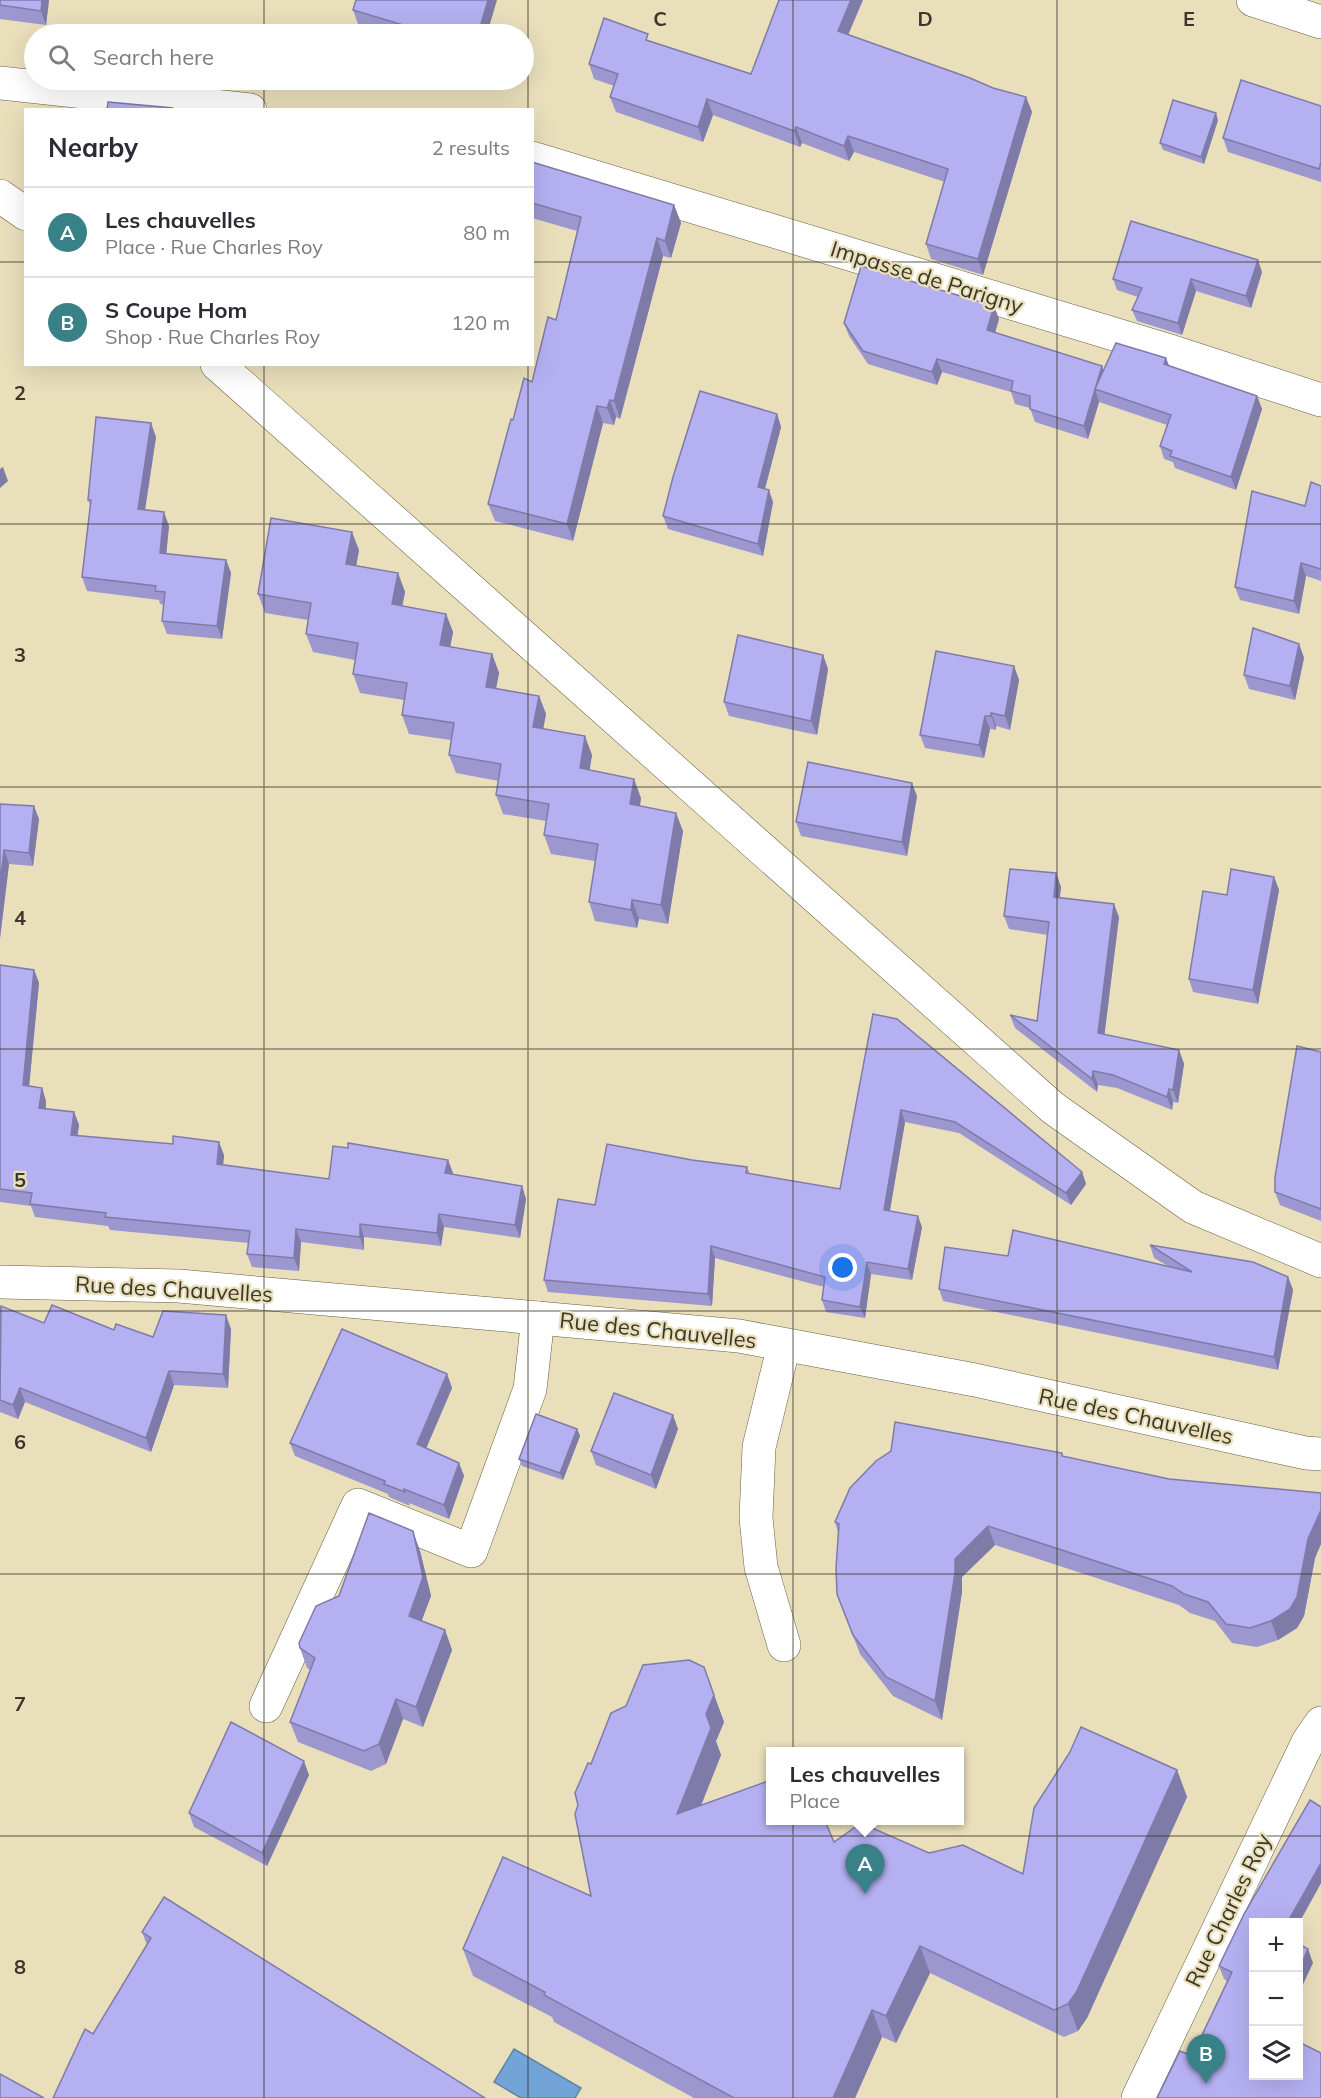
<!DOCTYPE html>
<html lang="en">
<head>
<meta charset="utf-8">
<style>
  body { margin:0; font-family:Mulish,sans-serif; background:#f2f2f3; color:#2b2b33 }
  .controls { position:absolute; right:18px; bottom:18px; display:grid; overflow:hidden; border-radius:0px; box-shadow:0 6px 24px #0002 }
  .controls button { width:54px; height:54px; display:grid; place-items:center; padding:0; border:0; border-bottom:2px solid #e1e1e2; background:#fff; color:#2b2b33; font:30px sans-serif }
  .you { position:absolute; left:843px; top:1268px; width:21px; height:21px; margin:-15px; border:4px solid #fff; border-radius:50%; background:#1a73e8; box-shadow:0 0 0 9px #1a73e833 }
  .badge { display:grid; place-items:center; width:39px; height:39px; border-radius:50%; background:#388187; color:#fff; font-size:20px; font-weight:700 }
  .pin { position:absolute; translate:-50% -50px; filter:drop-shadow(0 2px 3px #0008) }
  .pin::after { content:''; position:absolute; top:32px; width:21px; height:18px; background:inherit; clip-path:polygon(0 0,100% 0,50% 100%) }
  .popup { position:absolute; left:766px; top:1747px; width:198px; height:78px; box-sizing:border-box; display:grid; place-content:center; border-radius:0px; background:#fff; filter:drop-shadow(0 2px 4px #0005); font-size:20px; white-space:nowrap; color:#7c7c81 }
  .popup b { font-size:22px; color:#2b2b33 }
  .popup::after { content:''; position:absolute; left:50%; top:100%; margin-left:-12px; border:12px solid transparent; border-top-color:#fff }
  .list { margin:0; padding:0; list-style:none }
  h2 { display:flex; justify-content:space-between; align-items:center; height:78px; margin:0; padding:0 24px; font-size:26px }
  h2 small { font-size:20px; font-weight:400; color:#7c7c81 }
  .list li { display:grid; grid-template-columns:39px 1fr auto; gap:18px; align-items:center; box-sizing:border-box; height:90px; padding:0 24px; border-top:2px solid #e1e1e2 }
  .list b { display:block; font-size:22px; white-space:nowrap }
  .list p { margin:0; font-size:20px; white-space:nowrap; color:#7c7c81 }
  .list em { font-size:20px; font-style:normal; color:#7c7c81 }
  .icon { flex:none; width:33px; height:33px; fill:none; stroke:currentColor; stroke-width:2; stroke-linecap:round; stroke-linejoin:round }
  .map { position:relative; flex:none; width:1321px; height:2098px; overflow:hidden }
  .search { position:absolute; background:#fff; box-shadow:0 6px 24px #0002; left:24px; top:24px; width:510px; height:66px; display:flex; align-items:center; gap:15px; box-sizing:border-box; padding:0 21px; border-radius:33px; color:#7c7c81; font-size:22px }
  .panel { position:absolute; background:#fff; box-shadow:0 6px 24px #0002; left:24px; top:108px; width:510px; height:258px; border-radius:0px }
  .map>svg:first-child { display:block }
</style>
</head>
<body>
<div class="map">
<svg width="1321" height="2098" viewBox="0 0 1321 2098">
  <rect width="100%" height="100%" fill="#e9dfbb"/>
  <polygon fill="#73a4d8" stroke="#6283a4" stroke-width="1.5" points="514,2049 581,2088 575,2098 521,2098 494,2082"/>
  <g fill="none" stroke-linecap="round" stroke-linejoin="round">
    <defs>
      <g id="minor">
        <polyline points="1253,0 1321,22"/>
        <polyline points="0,83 250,110"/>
        <polyline points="532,158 1170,351 1321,400"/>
        <polyline points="0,196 26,214"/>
        <polyline points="217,364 1053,1108 1193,1207 1321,1261"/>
        <polyline points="0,1282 179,1286 739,1336 975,1380 1306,1453 1321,1454"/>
        <polyline points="784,1645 761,1567 756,1518 759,1447 784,1345"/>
        <polyline points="266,1706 358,1505 471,1551 530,1389 538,1318"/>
        <polyline points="1138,2098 1308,1742 1321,1723"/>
      </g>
    </defs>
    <use href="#minor" stroke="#665e3e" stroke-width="34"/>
    <use href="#minor" stroke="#fff" stroke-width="33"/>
  </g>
  <g fill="#9c97cf">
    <polygon points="0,0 49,0 46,25 0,19"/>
    <polygon points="353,10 487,34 393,34 358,24"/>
    <polygon points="848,35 993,88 1026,97 1032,112 983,275 931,259 926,244 945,182 854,152 849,161 802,143 800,147 713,115 703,142 616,112 610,97 614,86 594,79 589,64 650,41 751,74"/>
    <polygon points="1321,106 1321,182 1228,152 1223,138"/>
    <polygon points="1218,120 1204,164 1163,150 1160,143"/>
    <polygon points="532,162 674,205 681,223 671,258 663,256 620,419 616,417 614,425 603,423 573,541 495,521 488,504 513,420 532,382 556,320 577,231 532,218"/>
    <polygon points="1262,272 1251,308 1196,291 1182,335 1137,321 1132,310 1138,297 1117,290 1113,279"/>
    <polygon points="994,306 999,319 995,332 1102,366 1103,370 1166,358 1169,366 1257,396 1262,409 1236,490 1175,468 1173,462 1164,459 1160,446 1167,425 1099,402 1088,439 1035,422 1030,408 1015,404 1011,392 942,372 937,385 868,364 849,336 844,323"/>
    <polygon points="777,414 781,427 765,489 773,502 763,556 668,529 663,516"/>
    <polygon points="156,437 145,510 169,526 166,554 226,560 231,573 222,639 167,634 162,621 164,605 160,604 159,600 87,591 82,577 90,505 88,500"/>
    <polygon points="1321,486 1321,581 1306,576 1299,614 1240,600 1235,587 1305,506"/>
    <polygon points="359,550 356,566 398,573 405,592 402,606 446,614 453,632 450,647 492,654 499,673 496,688 539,696 546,714 543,729 592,755 589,770 641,798 640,806 683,831 668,924 639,919 637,928 595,921 589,902 595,861 551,854 544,835 546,821 503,814 496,795 499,781 456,773 449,755 451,740 409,734 402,715 404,700 360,693 353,674 355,660 313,652 306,634 308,620 265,613 258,594"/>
    <polygon points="1299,644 1304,658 1295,700 1249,689 1244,675"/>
    <polygon points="823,655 828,669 817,735 729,716 724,702"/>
    <polygon points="1014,666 1019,680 1010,730 996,726 996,730 990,729 984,758 925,748 920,735"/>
    <polygon points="917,796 907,856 801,836 796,822"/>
    <polygon points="0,804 39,819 33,866 9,864 0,938"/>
    <polygon points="1056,873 1061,887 1060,897 1119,917 1104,1035 1179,1050 1184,1064 1178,1103 1173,1102 1172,1110 1117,1088 1098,1085 1097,1092 1015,1028 1010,1015 1037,1021 1048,935 1009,929 1004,916"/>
    <polygon points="1274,877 1279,890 1258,1004 1193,992 1189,979 1227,895"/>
    <polygon points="0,965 34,970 39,983 29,1086 42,1088 46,1101 46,1109 74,1112 79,1125 77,1136 224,1155 223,1165 329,1179 448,1160 453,1174 522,1186 526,1199 520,1238 444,1227 441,1246 364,1237 364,1250 301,1242 299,1271 252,1267 247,1254 249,1243 110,1230 108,1226 35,1217 31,1206 0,1202"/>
    <polygon points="873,1014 1082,1172 1086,1184 1071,1205 959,1133 905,1122 890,1211 922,1227 912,1280 871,1274 865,1318 826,1312 822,1300 824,1287 715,1258 712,1306 548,1292 544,1280 595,1205 692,1160 747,1167 750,1174 840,1189"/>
    <polygon points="1321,1052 1321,1221 1280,1205 1275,1192"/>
    <polygon points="1150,1245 1288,1277 1293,1290 1278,1370 943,1301 939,1289 1008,1256 1168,1266 1154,1258"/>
    <polygon points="0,1307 44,1323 114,1330 153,1337 231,1329 228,1388 174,1385 151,1452 25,1402 18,1419 0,1412"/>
    <polygon points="447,1374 452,1388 426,1448 459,1463 464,1476 449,1519 409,1503 410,1506 389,1497 388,1494 295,1456 290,1443"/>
    <polygon points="577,1429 580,1436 563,1480 522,1466 519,1459"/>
    <polygon points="678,1429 656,1489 596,1465 591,1451"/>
    <polygon points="1063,1456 1169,1479 1321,1493 1321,1544 1315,1558 1304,1616 1297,1628 1278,1640 1257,1647 1232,1643 1215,1621 1190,1613 1179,1605 995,1545 962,1577 962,1592 942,1720 893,1696 860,1654 837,1594 838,1532 835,1522"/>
    <polygon points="420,1551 431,1596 421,1621 445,1630 452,1650 423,1727 403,1719 386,1764 371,1771 298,1742 290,1722 310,1670 307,1668 300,1648 339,1596"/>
    <polygon points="704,1667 724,1722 716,1741 721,1755 701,1805 834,1842 929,1853 1023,1874 1177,1770 1187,1797 1087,2018 1078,2031 1064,2037 930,1973 896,2043 882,2037 855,2098 694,2098 554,2022 552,2017 473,1976 463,1949 591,1896 591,1764 626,1706"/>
    <polygon points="309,1775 267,1866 194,1827 189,1813"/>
    <polygon points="1321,1807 1321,1883 1299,1923 1254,1923 1254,2076 1192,2056 1227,1981 1224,1979 1219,1966"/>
    <polygon points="142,1932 485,2098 93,2034 147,1945"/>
  </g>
  <g fill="#7f7ba9">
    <polygon points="42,0 49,0 46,25 41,11"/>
    <polygon points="488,0 497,0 487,34 478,34"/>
    <polygon points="851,0 863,0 843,47 838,31"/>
    <polygon points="1026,97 1032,112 983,275 978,259"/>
    <polygon points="707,99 713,115 703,142 698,127"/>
    <polygon points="1216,113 1218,120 1204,164 1201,157"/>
    <polygon points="796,127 802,143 800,147 794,131"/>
    <polygon points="848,136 854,152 849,161 844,146"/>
    <polygon points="674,205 681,223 671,258 665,241"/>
    <polygon points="657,238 663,256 620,419 614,401"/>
    <polygon points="1258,260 1262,272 1251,308 1246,296"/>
    <polygon points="1191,279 1196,291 1182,335 1178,323"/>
    <polygon points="994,306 999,319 992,343 987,330"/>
    <polygon points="1166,358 1171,371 1164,364"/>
    <polygon points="937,359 942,372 937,385 932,372"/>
    <polygon points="1102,366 1106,378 1095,389"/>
    <polygon points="1095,389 1099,402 1088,439 1084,426"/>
    <polygon points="1257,396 1262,409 1236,490 1231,477"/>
    <polygon points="610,400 616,417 614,425 607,408"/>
    <polygon points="597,406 603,423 573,541 567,524"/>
    <polygon points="777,414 781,427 762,500 758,487"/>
    <polygon points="151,423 156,437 143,523 138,509"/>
    <polygon points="3,467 8,481 0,488 0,469"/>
    <polygon points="769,490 773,502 763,556 758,544"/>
    <polygon points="164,512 169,526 165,567 160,553"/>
    <polygon points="352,532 359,550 353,583 346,564"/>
    <polygon points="226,560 231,573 222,639 217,626"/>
    <polygon points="1301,563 1306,576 1299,614 1294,601"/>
    <polygon points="398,573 405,592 399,623 392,604"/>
    <polygon points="446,614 453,632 447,664 440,645"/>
    <polygon points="1299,644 1304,658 1295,700 1290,686"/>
    <polygon points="492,654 499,673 493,705 486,687"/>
    <polygon points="823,655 828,669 817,735 811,721"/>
    <polygon points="1014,666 1019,680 1010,730 1005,716"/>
    <polygon points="539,696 546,714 540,746 533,727"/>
    <polygon points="991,713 996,726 996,730 991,716"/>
    <polygon points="985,716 990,729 984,758 979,745"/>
    <polygon points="585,736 592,755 587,787 580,768"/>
    <polygon points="634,779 641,798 637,823 630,804"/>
    <polygon points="912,783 917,796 907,856 902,842"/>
    <polygon points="34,806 39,819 33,866 29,853"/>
    <polygon points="676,813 683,831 668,924 661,905"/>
    <polygon points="4,850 9,864 0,938 0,886"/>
    <polygon points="1056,873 1061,887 1058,910 1054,897"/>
    <polygon points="1274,877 1279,890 1258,1004 1253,990"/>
    <polygon points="632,900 639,919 637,928 631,910"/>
    <polygon points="1114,904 1119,917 1103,1047 1098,1033"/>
    <polygon points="34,970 39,983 28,1098 23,1085"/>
    <polygon points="1179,1050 1184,1064 1178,1103 1173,1090"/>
    <polygon points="1093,1071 1098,1085 1097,1092 1092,1079"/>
    <polygon points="42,1088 46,1101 44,1121 39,1108"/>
    <polygon points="1169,1089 1173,1102 1172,1110 1167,1097"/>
    <polygon points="901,1110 905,1122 888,1221 884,1210"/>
    <polygon points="74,1112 79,1125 76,1148 71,1135"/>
    <polygon points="219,1142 224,1155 222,1177 217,1164"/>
    <polygon points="448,1160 453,1173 450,1186 445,1173"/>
    <polygon points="1082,1172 1086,1184 1071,1205 1066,1193"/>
    <polygon points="522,1186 526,1199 520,1238 515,1225"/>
    <polygon points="439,1214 444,1227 441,1246 437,1233"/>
    <polygon points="918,1216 922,1227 912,1280 908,1269"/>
    <polygon points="360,1224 364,1237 364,1250 360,1237"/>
    <polygon points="296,1229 301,1242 299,1271 294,1258"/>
    <polygon points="711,1246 715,1258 712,1306 708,1294"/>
    <polygon points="867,1262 871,1274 865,1318 860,1307"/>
    <polygon points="1288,1277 1293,1290 1278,1370 1274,1357"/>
    <polygon points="226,1315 231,1329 228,1388 223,1374"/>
    <polygon points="169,1371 174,1385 151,1452 146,1438"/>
    <polygon points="447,1374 452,1388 422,1458 417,1444"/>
    <polygon points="20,1388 25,1402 18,1419 13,1405"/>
    <polygon points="673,1415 678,1429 656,1489 651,1475"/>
    <polygon points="577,1429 580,1436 563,1480 560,1473"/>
    <polygon points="459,1463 464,1476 449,1519 444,1505"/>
    <polygon points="1321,1510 1321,1544 1315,1558 1304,1616 1297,1628 1278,1640 1271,1621"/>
    <polygon points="988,1526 995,1545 962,1577 962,1592 942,1720 935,1701 955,1559"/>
    <polygon points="413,1531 420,1551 431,1596 416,1636 409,1616"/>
    <polygon points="445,1630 452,1650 423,1727 416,1707"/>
    <polygon points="714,1695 724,1722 716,1741 706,1714"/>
    <polygon points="396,1699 403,1719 386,1764 379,1744"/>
    <polygon points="711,1728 721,1755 687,1841 677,1814"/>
    <polygon points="304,1761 309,1775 267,1866 262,1853"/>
    <polygon points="1177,1770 1187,1797 1087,2018 1078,2031 1068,2004"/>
    <polygon points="1321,1864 1321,1883 1299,1923 1287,1923 1321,1863"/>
    <polygon points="920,1946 930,1973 896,2043 886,2016"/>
    <polygon points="1308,1949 1313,1963 1299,1993 1299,1970"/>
    <polygon points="872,2010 882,2037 855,2098 833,2098"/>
  </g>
  <g fill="#b5b0f1" stroke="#7f7ba9" stroke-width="1.5">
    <polygon points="0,0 42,0 41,11 0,5"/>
    <polygon points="356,0 488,0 478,34 433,34 353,10"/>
    <polygon points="779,0 851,0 838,31 970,78 993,88 1026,97 978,259 926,244 948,169 848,136 844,146 796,127 794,131 707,99 698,127 610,97 618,74 589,64 604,18 648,34 646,40 751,74"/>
    <polygon points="1241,80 1321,106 1321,162 1319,169 1223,138"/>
    <polygon points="1173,100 1216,113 1201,157 1160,143"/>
    <polygon points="108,102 173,108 173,110 107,110"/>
    <polygon points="532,162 674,205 665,241 657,238 614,401 610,400 607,408 597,406 567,524 488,504 511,419 513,420 524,378 532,382 548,317 556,320 581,217 532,203"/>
    <polygon points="1131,221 1258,260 1246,296 1191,279 1178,323 1132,310 1142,288 1113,279"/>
    <polygon points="861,266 994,306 987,330 1102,366 1084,426 1030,409 1030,396 1011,391 1013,381 937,359 932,372 863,351 844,323"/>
    <polygon points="1116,343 1166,358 1164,364 1257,396 1231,477 1170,456 1172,451 1160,446 1171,415 1095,389"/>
    <polygon points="700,391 777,414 758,487 769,490 758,544 663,516 673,477"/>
    <polygon points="96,417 151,423 138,509 164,512 160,553 226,560 217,626 162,621 165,592 155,591 156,586 82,577 91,500 88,500"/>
    <polygon points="1311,482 1321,486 1321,569 1301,563 1294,601 1235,587 1252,491 1305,506"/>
    <polygon points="271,518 352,532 346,564 398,573 392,604 446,614 440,645 492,654 486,687 539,696 533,727 585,736 580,768 634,779 630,804 676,813 661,905 632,900 631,910 589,902 598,844 544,835 549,804 496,795 501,764 449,755 454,723 402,715 407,683 353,674 358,643 306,634 311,603 258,594"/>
    <polygon points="1253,628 1299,644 1290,686 1244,675"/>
    <polygon points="738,635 823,655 811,721 724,702"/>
    <polygon points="936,651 1014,666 1005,716 991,713 991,716 985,716 979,745 920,735"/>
    <polygon points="808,762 912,783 902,842 796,822"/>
    <polygon points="0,804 34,806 29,853 4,850 0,886"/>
    <polygon points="1010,869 1056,873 1054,897 1114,904 1098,1033 1179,1050 1173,1090 1169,1089 1167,1097 1113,1075 1093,1071 1092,1079 1010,1015 1037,1021 1049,922 1004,916"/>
    <polygon points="1231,869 1274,877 1253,990 1189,979 1203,891 1227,895"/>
    <polygon points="0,965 34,970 23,1085 42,1088 39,1108 74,1112 71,1135 173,1144 173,1136 219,1142 217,1164 329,1179 333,1146 348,1148 348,1143 448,1160 445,1173 522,1186 515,1225 439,1214 437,1233 360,1224 360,1237 296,1229 294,1258 247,1254 250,1231 105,1217 106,1213 30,1204 32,1193 0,1189"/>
    <polygon points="873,1014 897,1019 1082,1172 1066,1193 955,1122 901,1110 884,1210 918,1216 908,1269 867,1262 860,1307 822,1300 825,1277 711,1246 708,1294 544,1280 558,1199 595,1205 607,1144 692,1160 747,1167 746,1173 840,1189"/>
    <polygon points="1297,1046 1321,1052 1321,1209 1275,1192 1275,1177"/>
    <polygon points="1013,1230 1192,1272 1150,1245 1253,1262 1288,1277 1274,1357 939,1289 945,1247 1008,1256"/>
    <polygon points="52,1305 114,1330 116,1324 153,1337 163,1311 226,1315 223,1374 169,1371 146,1438 20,1388 13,1405 0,1400 1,1306 44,1323"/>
    <polygon points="342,1329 447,1374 417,1444 459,1463 444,1505 404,1489 405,1492 384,1484 385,1481 290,1443"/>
    <polygon points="614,1393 673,1415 651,1475 591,1451"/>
    <polygon points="536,1414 577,1429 560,1473 519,1459"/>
    <polygon points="895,1422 1062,1453 1062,1456 1169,1479 1321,1493 1321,1510 1308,1539 1297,1597 1290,1609 1271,1621 1250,1628 1226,1624 1208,1602 1184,1594 1172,1586 988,1526 955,1559 955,1573 935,1701 886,1677 853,1635 837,1594 836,1568 839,1524 835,1522 850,1488 876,1461 891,1451"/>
    <polygon points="369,1513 413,1531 423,1577 409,1616 445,1630 416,1707 396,1699 379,1744 364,1751 290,1722 315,1658 300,1648 299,1643 316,1606 339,1596"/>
    <polygon points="689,1660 704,1667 714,1695 706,1714 711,1728 677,1814 768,1781 771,1782 771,1821 825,1821 834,1842 861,1823 929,1853 963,1845 1023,1874 1034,1808 1070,1752 1081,1727 1177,1770 1077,1991 1068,2004 1054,2010 920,1946 886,2016 872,2010 833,2098 734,2098 544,1995 545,1992 463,1949 503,1857 591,1896 575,1814 578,1805 575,1793 588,1763 591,1764 611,1713 626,1706 643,1665"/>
    <polygon points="231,1722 304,1761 262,1853 189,1813"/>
    <polygon points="1310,1800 1321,1807 1321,1863 1287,1923 1254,1923 1254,2076 1299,2076 1299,2042 1321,2053 1321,2098 1157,2098 1180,2051 1192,2056 1232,1972 1219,1966 1244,1914"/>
    <polygon points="164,1897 485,2098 53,2098 85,2029 93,2034 151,1938 142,1932"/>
    <polygon points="1299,1944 1308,1949 1299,1970"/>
    <polygon points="0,2074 44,2098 0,2098"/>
  </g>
  <path fill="none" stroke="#3b3729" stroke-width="1.5" stroke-opacity="0.55" d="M264 0V34M528 0V110M793 0V2098M1057 0V2098M264 80V110M0 262H26M532 262H1321M264 364V2098M528 364V2098M0 524H1321M0 787H1321M0 1049H1321M0 1311H1321M0 1574H1321M0 1836H1321"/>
  <g text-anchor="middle" stroke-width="4.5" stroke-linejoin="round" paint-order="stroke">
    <g font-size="22" fill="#3b3729" stroke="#e9dfbb">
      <text transform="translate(927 277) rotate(17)" y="8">Impasse de Parigny</text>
      <text transform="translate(174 1289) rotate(3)" y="8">Rue des Chauvelles</text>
      <text transform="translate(658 1330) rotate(6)" y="8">Rue des Chauvelles</text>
      <text transform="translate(1136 1416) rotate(12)" y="8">Rue des Chauvelles</text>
      <text transform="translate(1228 1910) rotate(-64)" y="8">Rue Charles Roy</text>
    </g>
  </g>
  <g font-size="20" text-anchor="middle" font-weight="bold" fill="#3b3729" stroke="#e9dfbb" stroke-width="4.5" stroke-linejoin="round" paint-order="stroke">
    <text x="660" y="26">C</text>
    <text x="925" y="26">D</text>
    <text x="1189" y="26">E</text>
    <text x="20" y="400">2</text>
    <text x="20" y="662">3</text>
    <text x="20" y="925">4</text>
    <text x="20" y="1187">5</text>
    <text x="20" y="1449">6</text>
    <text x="20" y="1711">7</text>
    <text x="20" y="1974">8</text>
  </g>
</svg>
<div class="controls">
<button>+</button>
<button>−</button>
<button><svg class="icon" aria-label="layers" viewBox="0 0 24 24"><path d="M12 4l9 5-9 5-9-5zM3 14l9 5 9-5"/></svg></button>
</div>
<div class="you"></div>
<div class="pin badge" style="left:865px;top:1894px">A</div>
<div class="popup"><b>Les chauvelles</b>Place</div>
<div class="pin badge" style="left:1206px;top:2084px">B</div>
<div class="search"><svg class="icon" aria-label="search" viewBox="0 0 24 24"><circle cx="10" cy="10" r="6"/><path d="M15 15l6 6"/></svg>Search here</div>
<section class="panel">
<h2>Nearby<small>2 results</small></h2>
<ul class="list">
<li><span class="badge">A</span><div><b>Les chauvelles</b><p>Place · Rue Charles Roy</p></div><em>80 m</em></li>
<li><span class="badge">B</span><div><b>S Coupe Hom</b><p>Shop · Rue Charles Roy</p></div><em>120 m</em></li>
</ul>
</section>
</div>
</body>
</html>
